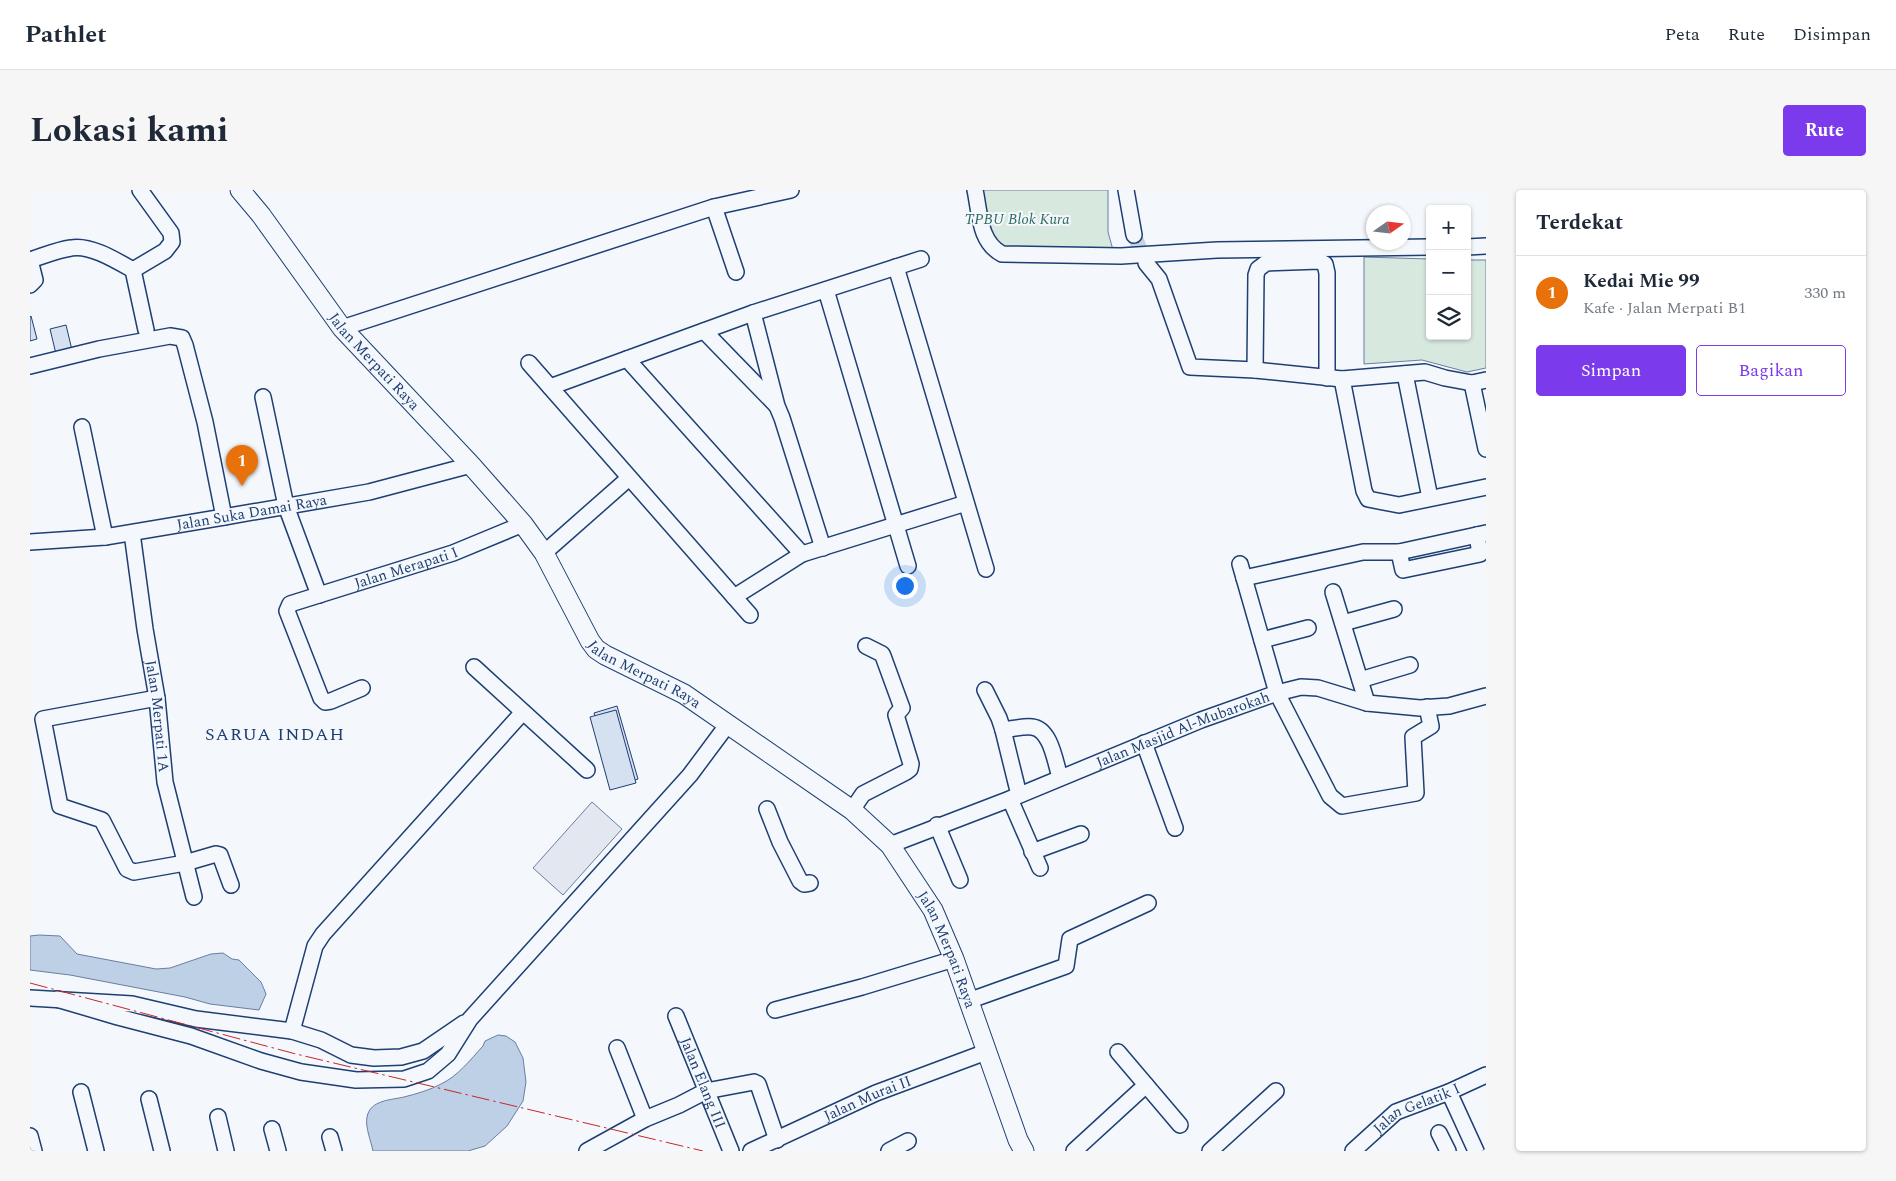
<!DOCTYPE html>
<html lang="id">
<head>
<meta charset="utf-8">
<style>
  body { margin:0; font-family:Spectral,serif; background:#f6f6f7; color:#1f2937 }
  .controls { position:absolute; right:15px; top:15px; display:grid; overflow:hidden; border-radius:5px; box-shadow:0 1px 4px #0004 }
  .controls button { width:45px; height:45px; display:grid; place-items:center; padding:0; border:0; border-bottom:1px solid #e0e1e3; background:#fff; color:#1f2937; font:25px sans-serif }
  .compass { position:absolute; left:1336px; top:15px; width:45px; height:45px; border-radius:50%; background:#fff; box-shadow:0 1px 4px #0004; rotate:76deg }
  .you { position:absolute; left:874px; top:395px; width:18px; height:18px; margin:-12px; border:4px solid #fff; border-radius:50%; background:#1a73e8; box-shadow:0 0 0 8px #1a73e833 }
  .badge { display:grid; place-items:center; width:32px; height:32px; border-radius:50%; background:#7c3aed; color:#fff; font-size:16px; font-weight:700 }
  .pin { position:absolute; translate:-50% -41px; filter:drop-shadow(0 1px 2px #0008) }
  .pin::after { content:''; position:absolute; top:26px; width:18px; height:15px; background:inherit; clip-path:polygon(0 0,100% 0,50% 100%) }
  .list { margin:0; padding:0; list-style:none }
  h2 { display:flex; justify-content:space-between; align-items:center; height:65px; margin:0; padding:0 20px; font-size:21px }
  h2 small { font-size:16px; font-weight:400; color:#747a83 }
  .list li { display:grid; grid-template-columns:32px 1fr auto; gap:15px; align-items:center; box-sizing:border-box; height:75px; padding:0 20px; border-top:1px solid #e0e1e3 }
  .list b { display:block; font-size:19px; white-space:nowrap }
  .list p { margin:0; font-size:16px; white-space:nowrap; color:#747a83 }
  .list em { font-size:16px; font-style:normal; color:#747a83 }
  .actions { display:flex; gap:10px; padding:15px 20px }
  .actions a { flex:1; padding:11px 0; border:1px solid #7c3aed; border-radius:5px; text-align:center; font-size:18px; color:#7c3aed }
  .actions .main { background:#7c3aed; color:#fff }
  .icon { flex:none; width:28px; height:28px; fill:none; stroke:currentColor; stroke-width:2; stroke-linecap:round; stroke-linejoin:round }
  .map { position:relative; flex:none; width:1456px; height:961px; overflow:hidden; border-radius:5px }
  header { display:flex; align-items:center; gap:30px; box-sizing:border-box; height:70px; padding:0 25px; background:#fff; border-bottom:1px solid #e0e1e3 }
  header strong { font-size:24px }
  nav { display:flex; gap:28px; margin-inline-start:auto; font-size:18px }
  .intro { display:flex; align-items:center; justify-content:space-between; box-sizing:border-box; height:120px; padding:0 30px }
  h1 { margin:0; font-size:35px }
  .button { padding:12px 22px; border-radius:5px; background:#7c3aed; color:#fff; font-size:18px; font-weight:700 }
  main { display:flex; gap:30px; padding:0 30px }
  aside { flex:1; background:#fff; border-radius:5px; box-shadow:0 1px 4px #0004 }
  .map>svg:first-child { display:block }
</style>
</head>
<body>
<header>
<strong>Pathlet</strong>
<nav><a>Peta</a><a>Rute</a><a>Disimpan</a></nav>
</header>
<div class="intro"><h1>Lokasi kami</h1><a class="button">Rute</a></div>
<main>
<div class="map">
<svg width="1456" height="961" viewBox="0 0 1456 961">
  <rect width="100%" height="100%" fill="#f4f7fb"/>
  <g fill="#d7e8df" stroke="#687fa3">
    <polygon points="950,0 1078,0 1078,42 1083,60 1031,57 981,59 969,55 958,39"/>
    <polygon points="1334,67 1400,69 1400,146 1437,146 1437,70 1456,70 1456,178 1437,182 1392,170 1334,174"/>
  </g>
  <polygon fill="#e3e8f0" stroke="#687fa3" points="562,612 592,639 533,705 503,678"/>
  <g fill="#bed0e5" stroke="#687fa3">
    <polygon points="9,745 30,746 47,764 126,779 140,778 181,764 193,763 202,769 209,770 231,792 236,804 229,820 180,814 155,807 40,785 0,780 0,746"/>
    <path d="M468 845 476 846 485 852 493 868 496 892 493 911 477 936 455 956 438 961H343C341 951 335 937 337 927 340 910 361 910 374 907 386 904 400 900 411 894 428 886 440 870 453 856L455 851Z"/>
  </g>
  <g fill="#d5e0f0" stroke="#1d3f73">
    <polygon points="1,126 7,149 0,151 0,127"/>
    <polygon points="36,135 42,160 26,164 20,139"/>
    <polygon points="587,516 608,589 585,596 564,523"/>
    <polygon points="586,520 606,593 580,600 560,527"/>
  </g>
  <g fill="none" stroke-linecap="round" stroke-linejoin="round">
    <polyline stroke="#c9d2e0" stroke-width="15" stroke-dasharray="15 8" stroke-linecap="butt" points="1104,45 1116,73"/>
    <defs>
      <g id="minor">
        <path d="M945 0C950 23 949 52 972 64L1091 66 1187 60 1400 57"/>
        <polyline points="1096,0 1104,45"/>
        <polyline points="684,17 706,82"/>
        <polyline points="1437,57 1456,56"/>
        <path d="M0 70C13 66 27 60 41 58 60 54 87 71 103 80L116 140"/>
        <polyline points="1116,73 1129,89 1160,177 1225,180 1312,189 1395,182 1415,188 1442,193 1456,190"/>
        <polyline points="866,77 956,379"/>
        <polyline points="103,80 135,61 142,52 141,43 110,0"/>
        <polyline points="0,95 5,90 0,70"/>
        <polyline points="796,100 878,376"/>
        <polyline points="723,123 747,216 752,228 793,358"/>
        <polyline points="312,138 684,17 761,0"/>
        <polyline points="674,141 746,215"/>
        <polyline points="597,169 772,364"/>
        <polyline points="499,173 720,425"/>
        <polyline points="0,176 69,159 140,146 152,148 155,155 175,232 194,327"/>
        <polyline points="1225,180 1226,85 1228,79 1236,73 1289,71 1295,74 1297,83 1297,188"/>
        <polyline points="1375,184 1400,308"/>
        <polyline points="1312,189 1334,301 1338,309 1369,315 1456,297"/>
        <polyline points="1442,193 1456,259"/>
        <polyline points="520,197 723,123 891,69"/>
        <polyline points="233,207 256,316 289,405"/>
        <polyline points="52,237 75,347"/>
        <path id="s1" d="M102 343 115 439 127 508 135 592 164 707"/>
        <path id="s2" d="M0 352 75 347 194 327 339 302 441 275"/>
        <polyline points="1369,362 1373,380 1450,364 1447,345"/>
        <polyline points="514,363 599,288"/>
        <polyline points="1210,374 1247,503 1300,606 1312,616 1386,603 1383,547 1401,536 1397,517"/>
        <polyline points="1214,388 1333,362 1369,362 1456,343"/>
        <polyline points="1303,402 1337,513"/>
        <polyline points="704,407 772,364 936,313"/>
        <polyline points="1313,433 1364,419"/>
        <polyline points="1232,450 1278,438"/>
        <polyline points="444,477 557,580"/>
        <polyline points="1330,490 1380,475"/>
        <path id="s3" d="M332 498 301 511 295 512 291 508 257 421 260 414 423 363 493 334"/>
        <path d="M955 500 969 528 973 540C982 539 993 536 1002 537 1021 539 1025 572 1030 587"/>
        <polyline points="127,508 13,529 30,616 72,630 97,679 104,682 155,673 186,664 190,665 201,695"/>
        <polyline points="973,540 989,605"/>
        <polyline points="1114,553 1145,638"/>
        <polyline points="980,609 1010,678"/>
        <polyline points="737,619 750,652 770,691 774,694 780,693"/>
        <polyline points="822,620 833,604 876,582 880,579 881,574 866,525 872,518 853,466 852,464 836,456"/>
        <polyline points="907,635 930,690"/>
        <path id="s4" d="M860 655 980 609 1171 530 1247 503 1271 497 1288 498 1337 513 1390 518 1419 516 1456 506"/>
        <polyline points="1002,662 1051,644"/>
        <polyline points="0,808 102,814 166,829 262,841 291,850 321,865 344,868 371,867 393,861 434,833"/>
        <polyline points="27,809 88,827 161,846 231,871 271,882 326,890 374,889 398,881 418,864 440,829 660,585 698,534"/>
        <polyline points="938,811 1036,776 1040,749 1118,713"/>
        <polyline points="745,820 832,797 924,769"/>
        <path id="s5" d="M646 826 701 961"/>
        <polyline points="262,841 285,756 293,744 493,522"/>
        <polyline points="587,858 615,929"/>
        <polyline points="1088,862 1150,935"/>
        <polyline points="51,902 66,961"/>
        <polyline points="1419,902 1446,961"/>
        <polyline points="119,909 132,961"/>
        <polyline points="188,927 196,961"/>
        <polyline points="242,939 248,961"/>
        <polyline points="1409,943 1418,961"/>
        <polyline points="0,946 4,961"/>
        <polyline points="300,947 304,961"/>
        <polyline points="557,961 615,929 649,915 676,901 724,892 728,894 747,950"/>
        <path id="s6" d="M721 961 846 903 956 862"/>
        <polyline points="859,961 878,951"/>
        <polyline points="1044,961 1116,895"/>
        <polyline points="1180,961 1246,901"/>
        <path id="s7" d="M1323 961 1366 922 1419 902 1456 885"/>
      </g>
      <g id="major">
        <path id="s8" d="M210 0 231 25 312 138 441 275 493 334 514 363 560 451 566 459 575 465 654 504 822 620 860 655 903 720 924 769 988 950 994 961"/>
      </g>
    </defs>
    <use href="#minor" stroke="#1d3f73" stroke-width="18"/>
    <use href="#major" stroke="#1d3f73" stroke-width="21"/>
    <use href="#minor" stroke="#f4f7fb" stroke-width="15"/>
    <use href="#major" stroke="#f4f7fb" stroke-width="19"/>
    <polyline stroke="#c62828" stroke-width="1" stroke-dasharray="18 4 2.5 4" stroke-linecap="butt" points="0,793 266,864 673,961"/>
  </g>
  <g text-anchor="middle" stroke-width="4" stroke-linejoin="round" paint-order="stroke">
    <g font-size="15" font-style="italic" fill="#2c6c60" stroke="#f4f7fb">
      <text x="987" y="34">TPBU Blok Kura</text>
    </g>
    <g font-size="15" fill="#1d3f73" stroke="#f4f7fb">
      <text dy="5" stroke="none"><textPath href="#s8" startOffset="218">Jalan Merpati Raya</textPath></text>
      <text dy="5" stroke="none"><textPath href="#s2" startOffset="224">Jalan Suka Damai Raya</textPath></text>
      <text dy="5" stroke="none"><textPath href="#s3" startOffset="268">Jalan Merapati I</textPath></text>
      <text dy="5" stroke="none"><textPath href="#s8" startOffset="638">Jalan Merpati Raya</textPath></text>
      <text dy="5" stroke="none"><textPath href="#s1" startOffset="185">Jalan Merpati 1A</textPath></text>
      <text dy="5" stroke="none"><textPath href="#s4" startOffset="315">Jalan Masjid Al-Mubarokah</textPath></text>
      <text dy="5" stroke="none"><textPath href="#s8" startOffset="1058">Jalan Merpati Raya</textPath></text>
      <text dy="5" stroke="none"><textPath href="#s5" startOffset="72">Jalan Elang III</textPath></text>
      <text dy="5" stroke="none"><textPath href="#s6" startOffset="128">Jalan Murai II</textPath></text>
      <text dy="5" stroke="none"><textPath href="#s7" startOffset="78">Jalan Gelatik I</textPath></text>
    </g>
    <g font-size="18" letter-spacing="1" fill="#1d3f73" stroke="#f4f7fb">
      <text x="245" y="550">SARUA INDAH</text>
    </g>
  </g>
</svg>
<div class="controls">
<button>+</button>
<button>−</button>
<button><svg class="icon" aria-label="layers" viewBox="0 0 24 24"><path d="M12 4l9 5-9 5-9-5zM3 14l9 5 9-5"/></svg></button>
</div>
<svg class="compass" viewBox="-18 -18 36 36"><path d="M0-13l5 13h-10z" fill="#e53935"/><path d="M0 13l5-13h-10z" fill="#747a83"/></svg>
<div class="you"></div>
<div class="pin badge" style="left:212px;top:296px;background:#e8710a">1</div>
</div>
<aside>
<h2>Terdekat<small></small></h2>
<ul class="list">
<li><span class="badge" style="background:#e8710a">1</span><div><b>Kedai Mie 99</b><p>Kafe · Jalan Merpati B1</p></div><em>330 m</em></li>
</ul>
<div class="actions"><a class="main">Simpan</a><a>Bagikan</a></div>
</aside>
</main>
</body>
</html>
